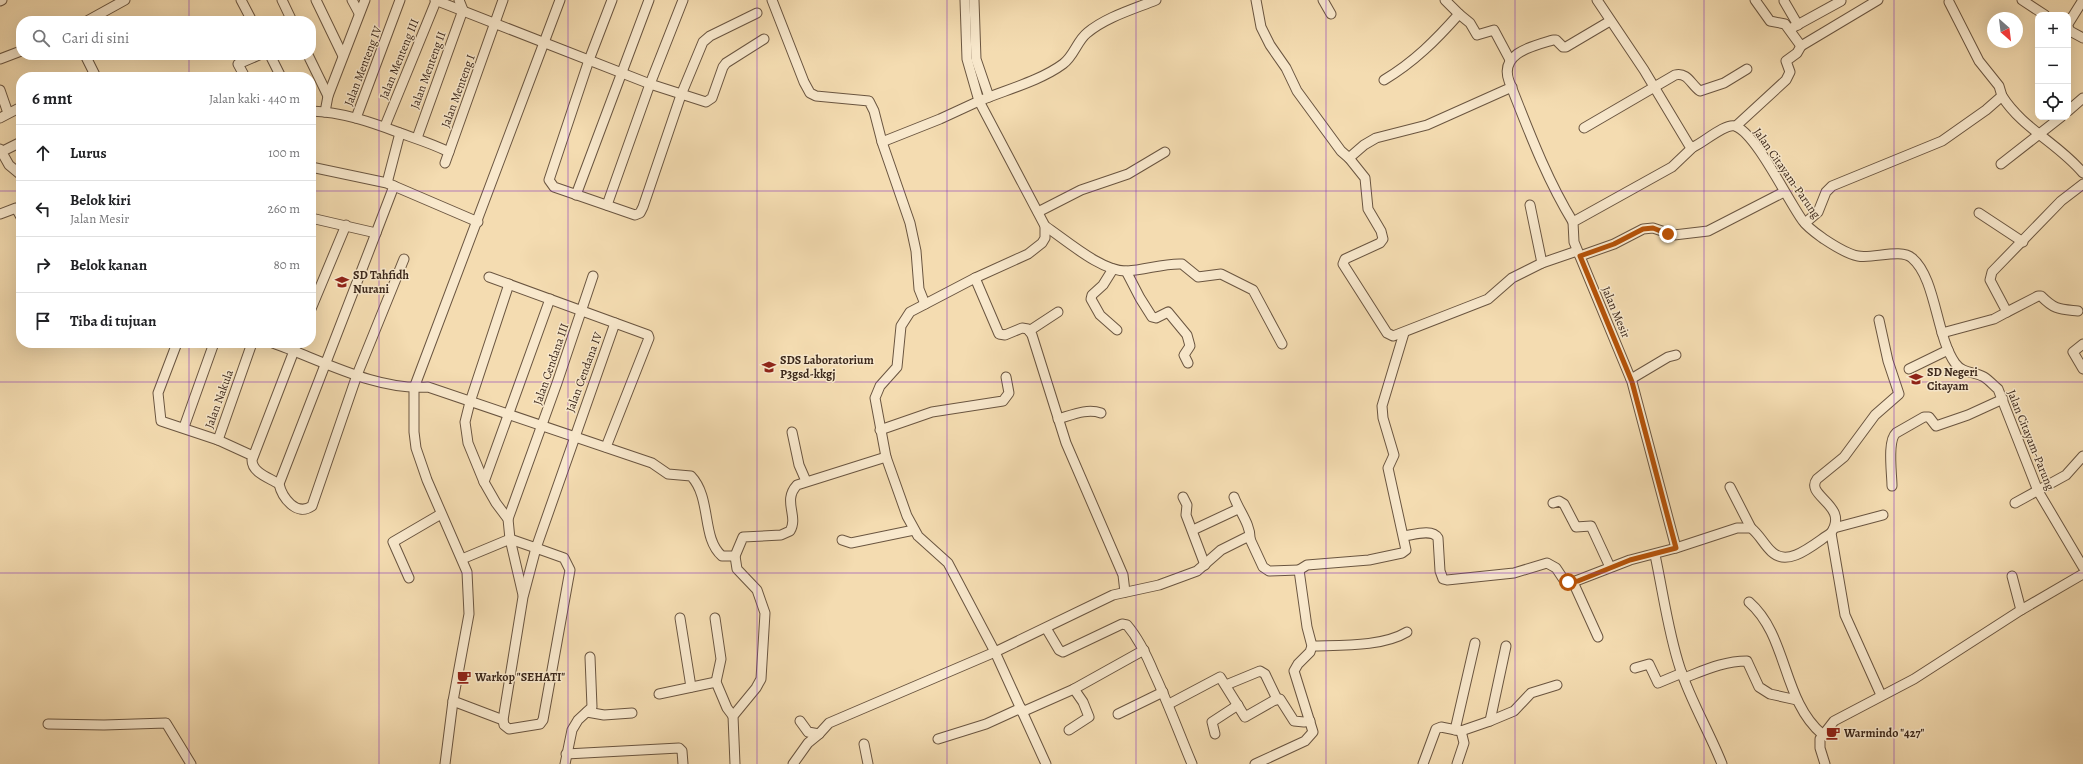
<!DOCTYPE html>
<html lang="id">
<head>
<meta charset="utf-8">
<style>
  body { margin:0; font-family:Alegreya,serif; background:#f6f6f6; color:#202124 }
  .controls { position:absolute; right:12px; top:12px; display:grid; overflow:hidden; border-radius:8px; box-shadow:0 4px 16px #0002 }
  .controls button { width:36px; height:36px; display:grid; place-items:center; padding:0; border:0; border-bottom:1px solid #e0e0e0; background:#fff; color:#202124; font:20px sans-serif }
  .compass { position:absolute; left:1987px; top:12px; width:36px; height:36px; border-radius:50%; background:#fff; box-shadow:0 4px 16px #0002; rotate:152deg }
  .stop { position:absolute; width:12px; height:12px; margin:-9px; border:3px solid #b45309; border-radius:50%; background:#fff }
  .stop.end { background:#b45309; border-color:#fff; box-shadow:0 1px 4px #0008 }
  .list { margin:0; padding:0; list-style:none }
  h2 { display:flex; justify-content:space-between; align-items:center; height:52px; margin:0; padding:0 16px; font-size:17px }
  h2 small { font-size:13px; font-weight:400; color:#757577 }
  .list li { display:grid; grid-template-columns:26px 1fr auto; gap:12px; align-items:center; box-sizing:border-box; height:56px; padding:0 16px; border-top:1px solid #e0e0e0 }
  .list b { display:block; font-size:15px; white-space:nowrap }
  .list p { margin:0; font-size:13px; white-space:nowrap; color:#757577 }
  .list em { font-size:13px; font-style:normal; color:#757577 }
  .icon { flex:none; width:22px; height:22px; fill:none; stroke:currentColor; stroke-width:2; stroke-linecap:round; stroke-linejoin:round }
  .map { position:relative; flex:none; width:2083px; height:764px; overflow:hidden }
  .search { position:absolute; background:#fff; box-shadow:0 4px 16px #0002; left:16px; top:16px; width:300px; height:44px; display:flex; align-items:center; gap:10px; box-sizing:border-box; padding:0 14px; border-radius:16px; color:#757577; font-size:15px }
  .panel { position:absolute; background:#fff; box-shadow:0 4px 16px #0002; left:16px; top:72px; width:300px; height:276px; border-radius:16px }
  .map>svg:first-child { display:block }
</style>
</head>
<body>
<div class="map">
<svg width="2083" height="764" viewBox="0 0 2083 764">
  <rect width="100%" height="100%" fill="#f4dcb1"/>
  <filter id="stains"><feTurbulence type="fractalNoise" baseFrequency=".005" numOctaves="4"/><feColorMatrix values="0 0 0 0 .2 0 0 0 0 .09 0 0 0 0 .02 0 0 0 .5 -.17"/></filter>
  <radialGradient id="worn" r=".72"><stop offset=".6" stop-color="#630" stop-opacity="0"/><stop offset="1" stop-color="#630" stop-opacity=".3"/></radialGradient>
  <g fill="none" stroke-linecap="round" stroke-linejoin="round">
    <defs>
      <g id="minor">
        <polyline points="241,0 252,21"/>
        <polyline points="282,0 292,21"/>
        <polyline points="316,0 343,56"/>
        <polyline points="352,0 359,13"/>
        <polyline points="435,0 650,84 706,102 712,98 723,67 726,63 764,39"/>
        <polyline points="612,0 589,60 549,180 554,187 635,215 640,213 643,207 681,95 703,42 710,36 757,13"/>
        <polyline points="772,0 804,82 810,93 816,96 869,101 874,111 882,142 940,119 979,101 967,59 965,0"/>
        <polyline points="974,0 976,59 989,97"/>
        <polyline points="1256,0 1261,27 1270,45 1286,68 1297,91 1341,151 1349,158 1364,145 1376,138 1427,125 1512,87"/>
        <polyline points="1323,0 1331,14"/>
        <path d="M1597 0 1644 70 1689 145 1693 147C1703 143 1725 123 1735 126 1756 133 1788 201 1803 221 1808 228 1817 234 1824 239 1833 245 1847 254 1858 256 1873 259 1901 248 1912 258 1936 278 1936 336 1955 363 1963 374 1974 371 1984 377 1989 380 1994 386 1998 389L2038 491 2083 567"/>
        <polyline points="1755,0 1770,21 1785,24 1801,46 1878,0"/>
        <polyline points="2022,0 2045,15"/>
        <polyline points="0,1 2,0"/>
        <polyline points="1784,1 1798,25"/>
        <polyline points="1949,2 1979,61 1999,86 2002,96"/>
        <polyline points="1459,14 1470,23 1477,35 1494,30 1510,60"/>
        <polyline points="87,21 125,0"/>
        <polyline points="2068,24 2083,0"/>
        <polyline points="2068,27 2070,31 2083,38"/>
        <polyline points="1790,29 1841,1"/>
        <polyline points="85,55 96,77"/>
        <polyline points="270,55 281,77"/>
        <polyline points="308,55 328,96"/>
        <polyline points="0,59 21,51"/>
        <polyline points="245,77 238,64 259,55"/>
        <path d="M1384 80C1414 62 1436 40 1459 14L1445 0"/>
        <polyline points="0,90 8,113"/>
        <path d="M311 111C342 112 371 122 400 133 417 139 433 144 449 152"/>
        <polyline points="2068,111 2083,98"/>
        <polyline points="325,112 328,96 365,0"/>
        <polyline points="0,118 21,107"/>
        <polyline points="356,118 400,0"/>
        <polyline points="385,126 436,1"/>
        <polyline points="1736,126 1786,80 1790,72 1786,61 1797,53 1801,46"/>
        <path d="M1584 128 1675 75C1688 72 1691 85 1700 91L1724 83 1747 69"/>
        <polyline points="417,138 463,10 459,0"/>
        <polyline points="882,142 910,223 916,251 919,289 925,304"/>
        <polyline points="0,149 9,165 21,175"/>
        <polyline points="1,152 21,142"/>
        <polyline points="1349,158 1365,178 1368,209 1381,231 1383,239 1380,243 1345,259 1343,264 1387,333 1393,336 1488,299 1512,278 1542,263 1577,251"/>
        <polyline points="445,163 503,0"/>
        <polyline points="2001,164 2061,117"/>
        <polyline points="311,167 387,183 478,222"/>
        <polyline points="387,183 400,133"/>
        <polyline points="576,195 649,0"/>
        <polyline points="607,205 650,84 683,0"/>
        <polyline points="1530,205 1542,263"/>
        <polyline points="1038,212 1081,190 1128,174 1165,152"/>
        <polyline points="1979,213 2023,242"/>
        <polyline points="0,214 16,208 21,217"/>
        <polyline points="311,218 376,233 394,186"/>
        <path d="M1573 222C1546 178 1528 129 1509 81 1499 53 1533 46 1553 40H1556L1563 47H1566L1610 21"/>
        <path d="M1805 223 1818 212 1826 192 1832 186 1942 141 1986 110 2002 96C2022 128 2059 144 2083 173"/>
        <path d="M1045 226C1066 240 1102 272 1127 271 1146 270 1164 263 1182 264L1198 277 1221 274 1253 290 1282 344"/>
        <path d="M376 233 279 484C282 497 296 517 312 506L357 375 404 259"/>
        <polyline points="1580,256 1614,244 1643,229 1653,228 1674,235 1708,231 1784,192"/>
        <polyline points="1113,269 1103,285 1092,295 1091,299 1100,315 1117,330"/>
        <polyline points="1126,271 1140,298 1152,317 1156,318 1168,312 1187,335 1190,346 1184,355 1188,363"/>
        <polyline points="489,277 648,335 649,338 606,447"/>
        <polyline points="975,278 999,334 1005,335 1022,328 1028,329 1032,335 1066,443 1123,575 1125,592"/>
        <polyline points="509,284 470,402 465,422 468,443 484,482 496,503 508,519 510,539 523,595"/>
        <polyline points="311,309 346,225"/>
        <path d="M2007 312 2038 296H2041C2055 310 2059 309 2078 311"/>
        <path d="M1879 320 1888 361 1899 394 1875 415 1844 457 1817 479C1804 496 1850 505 1831 533L1845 615 1881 695"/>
        <polyline points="1029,331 1058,312"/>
        <polyline points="1942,333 1994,319 2007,312 1990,280 1992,272 2061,201 2083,184"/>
        <polyline points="177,343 158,393 161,421 218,440 253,456"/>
        <path d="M273 343C321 360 377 391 428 387L652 463 668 474 691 476C712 498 701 538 722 556H735L743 537 781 535 790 531C799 516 782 501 797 485L886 457"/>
        <polyline points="2083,344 2073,352 2083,369"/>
        <polyline points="1909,369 1948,350"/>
        <polyline points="1631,379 1668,357 1676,355"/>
        <path d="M1058 419C1072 415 1087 408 1101 413"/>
        <polyline points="184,427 214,343"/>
        <polyline points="880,430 932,412 1003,401 1009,393 1006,377"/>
        <polyline points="792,432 799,465 806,481"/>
        <polyline points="218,440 252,343"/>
        <polyline points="484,482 550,299"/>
        <path d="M279 484C270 478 252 473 252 460L297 343"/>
        <path d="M1892 486C1892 474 1887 441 1896 433L1924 417H1929L1936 426 1968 415 2003 399"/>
        <polyline points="1730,487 1751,528"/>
        <polyline points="1183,497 1187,505 1186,515 1205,565"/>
        <path d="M1234 497C1239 511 1251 525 1250 539"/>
        <polyline points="1553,503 1559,501 1564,504 1576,527 1591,526 1610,567"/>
        <polyline points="2015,503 2066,475 2083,456"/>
        <polyline points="508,519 557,383 593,276"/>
        <polyline points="1834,528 1883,515"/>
        <polyline points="1193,530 1238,509"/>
        <path d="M1404 536C1413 535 1432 528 1438 538L1440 571 1443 579 1447 580 1514 573 1547 563 1556 568 1564 580 1573 582 1630 560 1676 548 1737 528H1751C1760 535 1764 545 1772 552 1789 568 1815 543 1831 533"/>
        <polyline points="842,540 851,543 914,530"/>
        <polygon points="536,548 564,558 570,570 543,720 540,724 509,729 504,725 503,720 523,597"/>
        <polyline points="1676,548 1632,382 1574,242 1573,222 1672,167 1693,147"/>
        <path d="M1655 555C1663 592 1668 632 1680 668 1691 702 1709 731 1722 764"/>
        <polyline points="735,556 737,569 757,590 765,613 761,679 756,688 733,716 735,764"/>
        <polyline points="462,559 510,539 536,548 615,323"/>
        <polyline points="2012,576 2021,610"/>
        <polyline points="409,578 393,542 441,514"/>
        <polyline points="1573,582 1598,637"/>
        <path d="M1749 602C1788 636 1782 700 1822 734"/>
        <polyline points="680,618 691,687"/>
        <polyline points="715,618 721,659 716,682 727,708 733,716"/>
        <path d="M1046 628 1059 650 1063 652 1122 624 1127 625C1139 639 1147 656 1154 673 1168 703 1179 733 1192 764"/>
        <path d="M1312 646C1341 645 1382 647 1407 632"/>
        <polyline points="1635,668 1649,664 1658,683 1682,673"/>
        <path d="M1684 678C1705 670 1724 661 1747 661L1759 687 1770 694 1797 700"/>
        <polyline points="1226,685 1260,671 1265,674 1277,699"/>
        <polyline points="659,694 716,682"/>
        <polyline points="453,701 503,720"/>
        <polyline points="1169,704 1220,677 1245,717 1273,701 1280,699 1294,721 1304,722 1310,721"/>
        <polyline points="587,712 604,715 632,713"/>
        <polyline points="1022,712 1074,689 1144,650"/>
        <polyline points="1118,714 1163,692"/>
        <polyline points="1490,721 1506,646"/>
        <polyline points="48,724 104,725 166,723 191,764"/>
        <polyline points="1069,730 1089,717 1083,702 1074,689"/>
        <polyline points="1455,730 1475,643"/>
        <polyline points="819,734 829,723 995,652 1113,595 1159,585 1197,571 1221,550 1247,537 1250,539 1263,567 1269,571 1299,570"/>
        <polyline points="1215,734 1212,722 1238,705"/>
        <polyline points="938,739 986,724 1021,708"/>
        <polyline points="864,744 868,764"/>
        <polyline points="566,754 679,748 682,751 683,764"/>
        <polyline points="445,764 453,701 469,614 467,572 427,480 416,448 414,432 414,388 560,0"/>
        <polyline points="565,764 572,730 578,720 592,707 590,657"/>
        <polyline points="793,764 808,743 819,734 808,732 800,721"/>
        <path d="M1046 764 995 652 948 563 918 536 907 516 886 457 875 398 880 386 897 367 901 326 910 312 975 278 1028 254 1042 243 1045 238V226L979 101C1005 90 1040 81 1063 64 1074 56 1077 41 1087 33 1106 17 1134 9 1156 0"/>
        <polyline points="1255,764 1305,741 1313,732 1294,671 1298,664 1310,652 1312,646 1307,627 1299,570 1307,565 1369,560 1402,553 1406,550 1388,468 1394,455 1383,418 1382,406 1404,333"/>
        <polyline points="1423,764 1436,729 1441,727 1461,731 1490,721 1514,711 1531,693 1557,685"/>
        <polyline points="1457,764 1464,743 1461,731"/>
        <polyline points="1825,764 1820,748 1820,739 1834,721 1914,679 2021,610 2083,574"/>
      </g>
    </defs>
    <use href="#minor" stroke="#6a5540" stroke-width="11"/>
    <use href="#minor" stroke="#f8e8cc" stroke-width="9"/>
  </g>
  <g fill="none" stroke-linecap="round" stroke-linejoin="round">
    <polyline stroke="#b45309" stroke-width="5" points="1568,582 1578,581 1630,560 1676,548 1632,382 1580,256 1614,244 1643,229 1653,228 1668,234"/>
  </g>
  <path fill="none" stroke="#7b2cbf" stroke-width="1" stroke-opacity="0.55" d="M189 0V21M379 0V764M568 0V764M757 0V764M947 0V764M1136 0V764M1326 0V764M1515 0V764M1704 0V764M1894 0V764M189 55V77M0 191H21M311 191H2083M189 343V764M0 382H2083M0 573H2083"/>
  <defs>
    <symbol id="school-bare" viewBox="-9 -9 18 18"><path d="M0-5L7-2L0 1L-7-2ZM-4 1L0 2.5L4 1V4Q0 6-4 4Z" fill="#8f2418" stroke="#f8e8cc" stroke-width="2.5" paint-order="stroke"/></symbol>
    <symbol id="cafe-bare" viewBox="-9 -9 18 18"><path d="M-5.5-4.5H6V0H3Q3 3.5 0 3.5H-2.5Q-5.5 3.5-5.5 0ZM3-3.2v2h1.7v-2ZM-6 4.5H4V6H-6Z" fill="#8f2418" stroke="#f8e8cc" stroke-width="2.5" paint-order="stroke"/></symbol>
  </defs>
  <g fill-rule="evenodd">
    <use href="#school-bare" x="332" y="272" width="20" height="20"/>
    <use href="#school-bare" x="759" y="357" width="20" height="20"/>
    <use href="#school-bare" x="1906" y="369" width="20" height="20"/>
    <use href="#cafe-bare" x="454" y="667" width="20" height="20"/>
    <use href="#cafe-bare" x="1823" y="723" width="20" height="20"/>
  </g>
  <g text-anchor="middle" stroke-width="3" stroke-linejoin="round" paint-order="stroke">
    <g font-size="12" fill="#3c281b" stroke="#f8e8cc">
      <text transform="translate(399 59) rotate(-68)" y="4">Jalan Menteng III</text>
      <text transform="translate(363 66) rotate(-69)" y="4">Jalan Menteng IV</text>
      <text transform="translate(428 70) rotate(-70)" y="4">Jalan Menteng II</text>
      <text transform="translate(458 91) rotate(-70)" y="4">Jalan Menteng I</text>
      <text transform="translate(1787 173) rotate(55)" y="4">Jalan Citayam-Parung</text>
      <text transform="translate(1616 312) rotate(67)" y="4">Jalan Mesir</text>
      <text transform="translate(551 364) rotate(-71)" y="4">Jalan Cendana III</text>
      <text transform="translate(584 372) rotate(-70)" y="4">Jalan Cendana IV</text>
      <text transform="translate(219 399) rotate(-70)" y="4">Jalan Nakula</text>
      <text transform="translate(2031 440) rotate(68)" y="4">Jalan Citayam-Parung</text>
    </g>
    <g font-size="12" font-weight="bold" fill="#3c281b" stroke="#f8e8cc" text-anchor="start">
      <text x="353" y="279">SD Tahfidh<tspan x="353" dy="14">Nurani</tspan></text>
      <text x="780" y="364">SDS Laboratorium<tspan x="780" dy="14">P3gsd-kkgj</tspan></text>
      <text x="1927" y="376">SD Negeri<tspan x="1927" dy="14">Citayam</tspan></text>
      <text x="475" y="681">Warkop "SEHATI"</text>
      <text x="1844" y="737">Warmindo "427"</text>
    </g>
  </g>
  <rect width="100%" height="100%" filter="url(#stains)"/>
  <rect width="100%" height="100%" fill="url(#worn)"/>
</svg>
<div class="controls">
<button>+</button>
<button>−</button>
<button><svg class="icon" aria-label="locate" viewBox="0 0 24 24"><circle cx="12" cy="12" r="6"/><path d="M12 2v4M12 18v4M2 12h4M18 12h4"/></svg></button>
</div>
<svg class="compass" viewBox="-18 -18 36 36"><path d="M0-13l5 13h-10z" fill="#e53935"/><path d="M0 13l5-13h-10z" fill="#757577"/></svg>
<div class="stop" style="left:1568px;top:582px"></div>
<div class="stop end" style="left:1668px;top:234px"></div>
<div class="search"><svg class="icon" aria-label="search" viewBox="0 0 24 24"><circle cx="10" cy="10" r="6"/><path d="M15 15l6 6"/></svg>Cari di sini</div>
<section class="panel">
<h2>6 mnt<small>Jalan kaki · 440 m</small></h2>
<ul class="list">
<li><svg class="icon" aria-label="ahead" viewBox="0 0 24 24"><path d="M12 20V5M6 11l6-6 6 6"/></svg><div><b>Lurus</b></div><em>100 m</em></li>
<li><svg class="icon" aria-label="left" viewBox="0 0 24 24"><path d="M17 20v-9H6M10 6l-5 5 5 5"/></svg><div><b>Belok kiri</b><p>Jalan Mesir</p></div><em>260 m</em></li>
<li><svg class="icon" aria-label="right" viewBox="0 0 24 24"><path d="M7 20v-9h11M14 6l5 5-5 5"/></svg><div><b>Belok kanan</b></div><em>80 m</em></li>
<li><svg class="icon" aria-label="arrive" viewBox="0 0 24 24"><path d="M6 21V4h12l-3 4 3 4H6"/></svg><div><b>Tiba di tujuan</b></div></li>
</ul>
</section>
</div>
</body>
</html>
